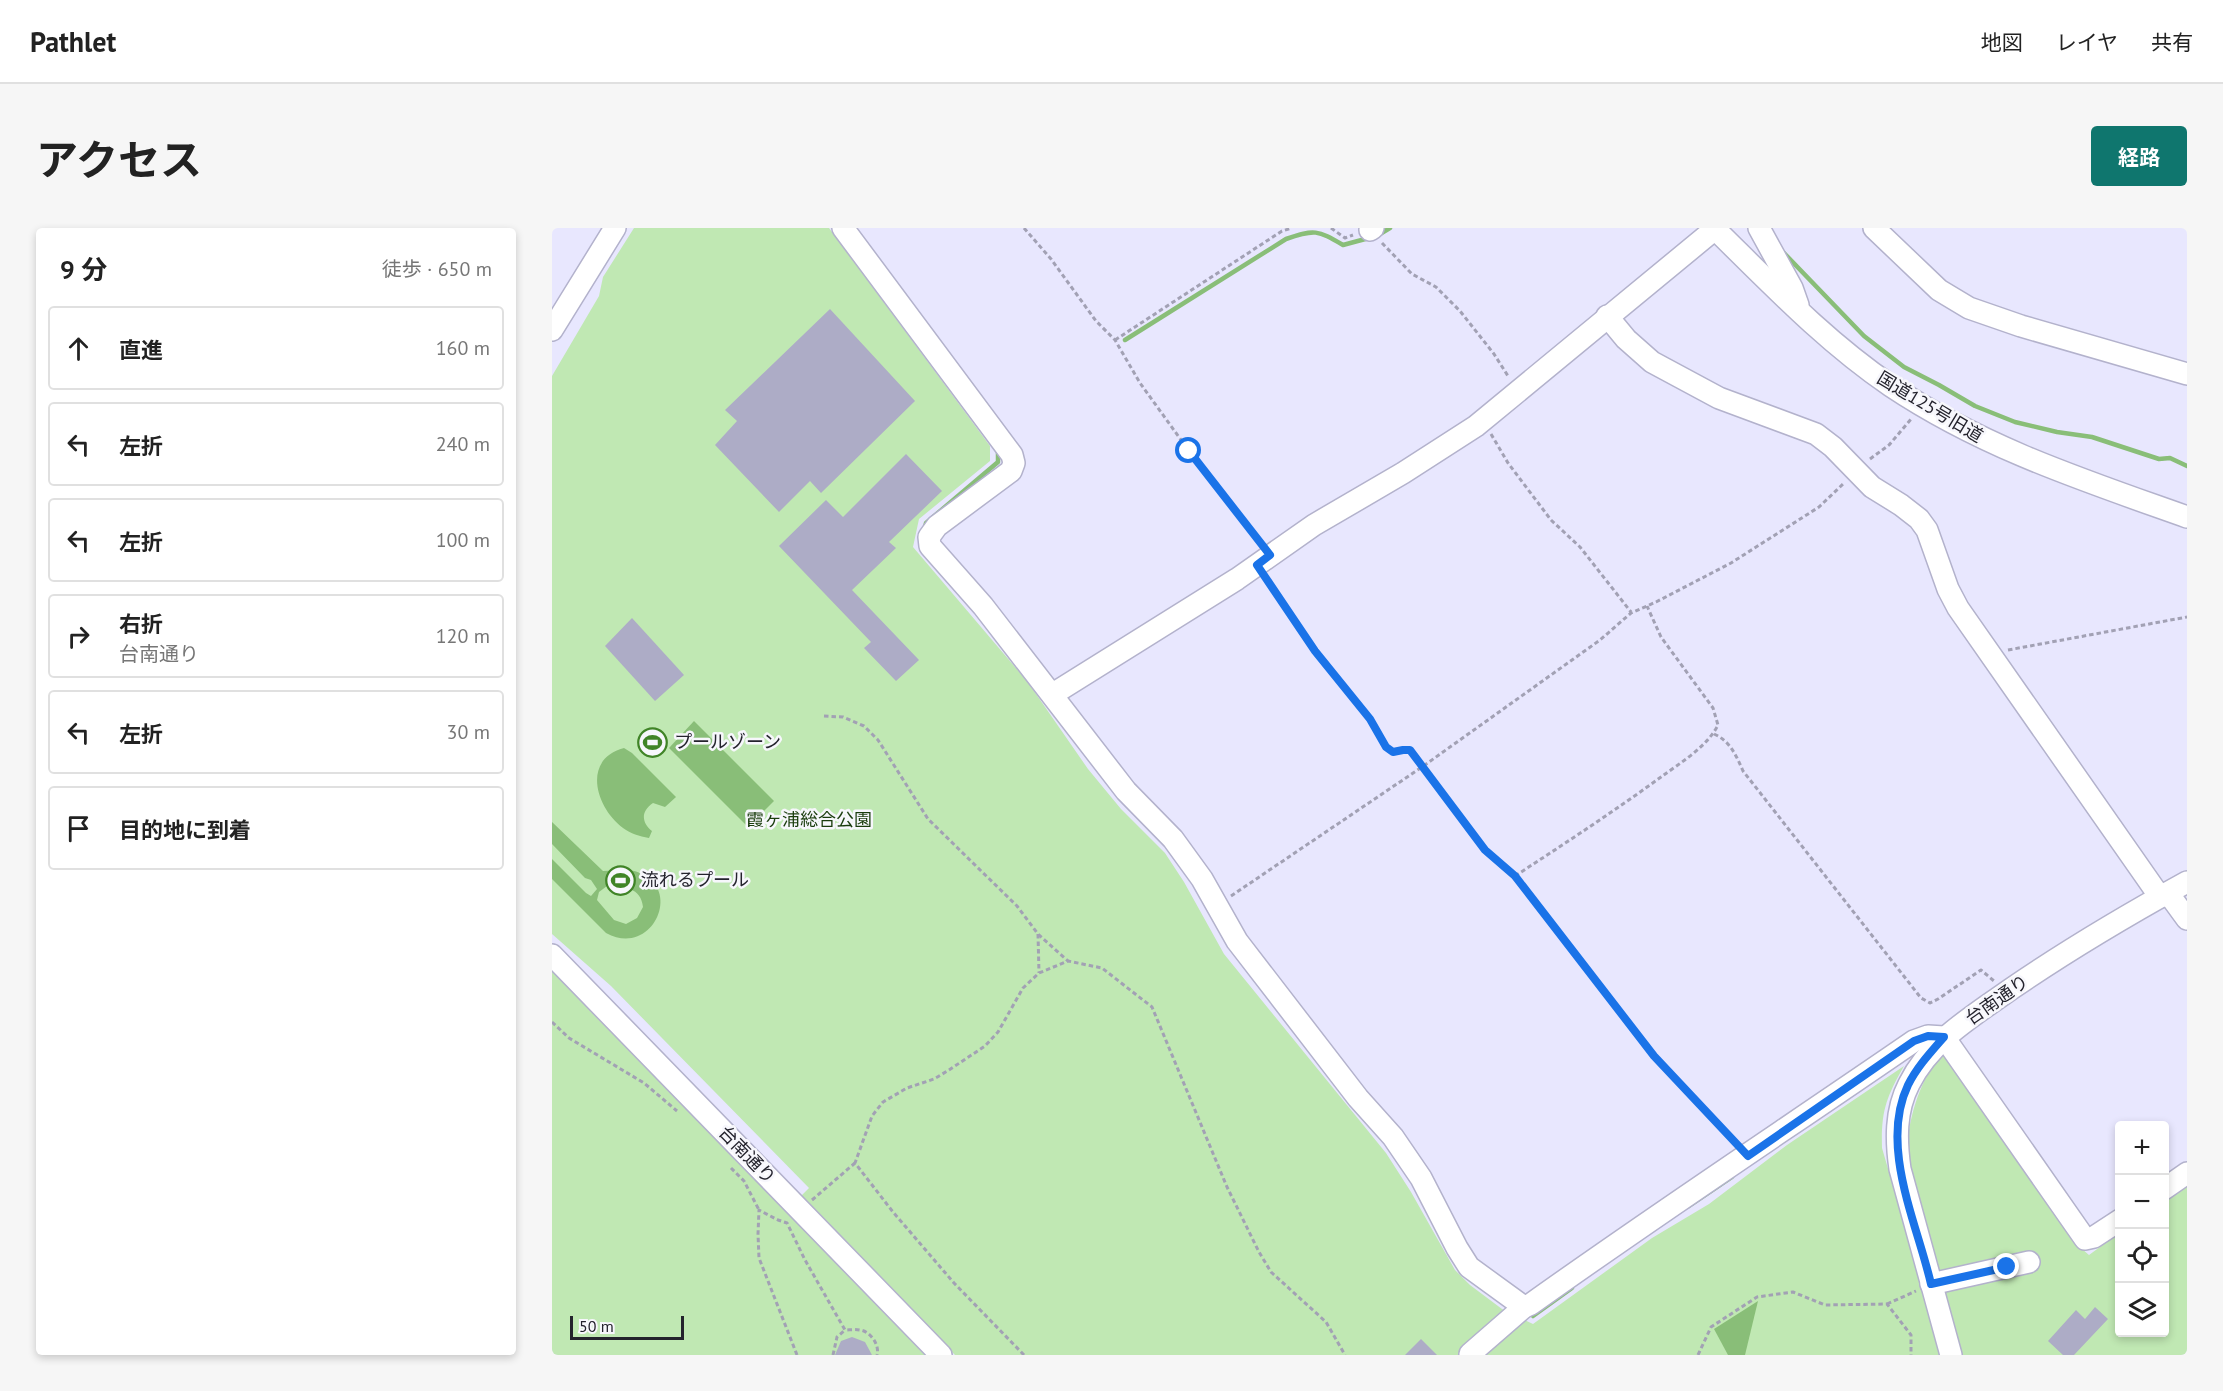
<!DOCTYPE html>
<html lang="ja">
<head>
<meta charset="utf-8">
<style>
  body { margin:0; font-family:"PT Sans","Noto Sans JP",sans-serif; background:#f6f6f6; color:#222 }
  .controls { position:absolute; right:18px; bottom:18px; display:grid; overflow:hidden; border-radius:6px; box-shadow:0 3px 9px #0003 }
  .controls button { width:54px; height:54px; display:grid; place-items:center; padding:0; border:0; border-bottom:2px solid #e0e0e0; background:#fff; color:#222; font:30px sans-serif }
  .scale { position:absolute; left:18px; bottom:15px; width:114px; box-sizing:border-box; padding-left:6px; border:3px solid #24232d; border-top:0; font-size:16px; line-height:21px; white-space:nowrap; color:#24232d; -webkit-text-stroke:4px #f7f7fc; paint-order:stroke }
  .stop { position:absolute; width:18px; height:18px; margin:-14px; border:4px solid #1a73e8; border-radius:50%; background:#fff }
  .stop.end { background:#1a73e8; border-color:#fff; box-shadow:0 2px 6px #0008 }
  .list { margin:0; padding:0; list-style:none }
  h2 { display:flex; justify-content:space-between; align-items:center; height:78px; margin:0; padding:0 24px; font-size:26px }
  h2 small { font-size:20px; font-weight:400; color:#767676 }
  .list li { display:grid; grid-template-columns:39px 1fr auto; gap:18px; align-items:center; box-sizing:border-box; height:84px; margin:0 12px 12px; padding:0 12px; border:2px solid #e0e0e0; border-radius:6px }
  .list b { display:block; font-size:22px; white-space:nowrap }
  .list p { margin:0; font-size:20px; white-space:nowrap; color:#767676 }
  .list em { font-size:20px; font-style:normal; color:#767676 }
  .icon { flex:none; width:33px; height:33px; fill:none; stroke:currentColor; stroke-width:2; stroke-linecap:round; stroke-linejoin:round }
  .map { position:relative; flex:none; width:1635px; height:1127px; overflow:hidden; border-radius:6px }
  header { display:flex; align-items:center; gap:36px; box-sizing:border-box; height:84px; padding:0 30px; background:#fff; border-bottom:2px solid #e0e0e0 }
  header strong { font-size:28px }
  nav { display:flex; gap:33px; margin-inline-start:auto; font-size:21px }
  .intro { display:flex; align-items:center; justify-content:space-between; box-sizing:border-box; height:144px; padding:0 36px }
  h1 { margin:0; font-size:42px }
  .button { padding:15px 27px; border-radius:6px; background:#0f766e; color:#fff; font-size:21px; font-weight:700 }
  main { display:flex; gap:36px; padding:0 36px }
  aside { flex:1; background:#fff; border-radius:6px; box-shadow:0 3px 9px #0003 }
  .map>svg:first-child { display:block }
</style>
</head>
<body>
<header>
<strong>Pathlet</strong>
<nav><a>地図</a><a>レイヤ</a><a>共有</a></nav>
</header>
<div class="intro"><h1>アクセス</h1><a class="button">経路</a></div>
<main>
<aside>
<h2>9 分<small>徒歩 · 650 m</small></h2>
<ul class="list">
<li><svg class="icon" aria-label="ahead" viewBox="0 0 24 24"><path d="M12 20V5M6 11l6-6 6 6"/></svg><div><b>直進</b></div><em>160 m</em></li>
<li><svg class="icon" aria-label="left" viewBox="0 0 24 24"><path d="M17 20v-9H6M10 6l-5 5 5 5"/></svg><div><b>左折</b></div><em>240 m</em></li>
<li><svg class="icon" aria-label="left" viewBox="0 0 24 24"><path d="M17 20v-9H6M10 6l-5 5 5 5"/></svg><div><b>左折</b></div><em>100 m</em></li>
<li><svg class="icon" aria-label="right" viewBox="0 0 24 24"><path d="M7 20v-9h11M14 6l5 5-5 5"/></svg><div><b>右折</b><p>台南通り</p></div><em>120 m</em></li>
<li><svg class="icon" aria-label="left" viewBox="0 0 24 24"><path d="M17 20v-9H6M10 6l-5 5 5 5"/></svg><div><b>左折</b></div><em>30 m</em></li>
<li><svg class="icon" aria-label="arrive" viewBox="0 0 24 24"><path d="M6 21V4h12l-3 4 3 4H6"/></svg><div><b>目的地に到着</b></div></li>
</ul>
</aside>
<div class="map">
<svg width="1635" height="1127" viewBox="0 0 1635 1127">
  <rect width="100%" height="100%" fill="#e8e7fe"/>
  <g fill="#c0e8b3">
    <path d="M82 0H277L438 218V233L367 291 361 319 475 453 536 541 569 581 613 625 632 654 672 726 834 925 859 964 903 1042 918 1057 950 1081 981 1096 1100 1010 1157 976 1235 917 1352 838C1334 870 1329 883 1330 920L1390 1127H403L248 969 257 960 59 758 0 706V148L47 68 51 49Z"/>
    <polygon points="0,733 382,1127 0,1127"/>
    <path d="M1395 826 1530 1021 1537 1027 1567 1005 1568 1104H1612L1613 972 1635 956V1127H1408L1357 945C1356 934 1355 922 1356 911 1358 887 1372 837 1395 826Z"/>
  </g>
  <g fill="#89be78" fill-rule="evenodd">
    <polygon points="142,493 222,573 196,599 117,520"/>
    <path d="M72 520 80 525 124 569 113 579 101 575C89 583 89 594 100 603L97 610C87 608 79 606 71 600 43 579 30 531 72 520Z"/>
    <path d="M0 594 51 643C62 643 77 640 88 645 131 662 100 730 54 705L0 651V631L34 665 39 668 45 661 39 652 33 650 0 616ZM55 658C72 659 89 659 91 679L85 690 74 696 62 692 45 672 47 664Z"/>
    <polygon points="1206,1073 1193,1127 1176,1127 1162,1101"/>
  </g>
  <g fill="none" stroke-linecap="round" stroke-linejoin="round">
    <g stroke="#89be78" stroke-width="4.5">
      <polyline points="828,6 838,0"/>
      <polyline points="1230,23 1312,108 1352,139 1387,157 1423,178 1463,194 1505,204 1540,209 1607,231 1618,230 1635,238"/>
      <path d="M573 112 734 11C763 1 765 2 791 17L817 10"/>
      <polyline points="372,302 374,295 446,234 446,221"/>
      <polyline points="1137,978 1180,949"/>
      <polyline points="981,1088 1020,1060"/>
    </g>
  </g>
  <g fill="#adacc6">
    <polygon points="278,81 363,173 269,265 258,253 227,284 163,217 185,193 173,182"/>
    <polygon points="354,226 390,263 337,314 344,320 300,362 367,432 344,453 312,420 319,414 227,318 274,272 291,289"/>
    <polygon points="80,390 132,447 103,473 53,418"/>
    <polygon points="1543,1079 1556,1091 1522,1127 1511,1127 1496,1113 1524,1082 1533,1091"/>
    <polygon points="300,1109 313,1114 320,1127 283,1127 289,1113"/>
    <polygon points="869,1111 885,1127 853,1127"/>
  </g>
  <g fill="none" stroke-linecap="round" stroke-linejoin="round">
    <defs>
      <g id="minor">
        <path d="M291 0 460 227 462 235 459 243 385 298 377 309 378 318 431 378 574 563 621 611 650 651 685 713 806 870 841 909 869 950 905 1020 917 1039 972 1079 979 1076C1105 986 1234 901 1362 813L1376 808 1392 809 1533 1011 1542 1009 1568 992"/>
        <path d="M1162 0C1218 55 1274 114 1339 158 1432 220 1531 252 1635 289"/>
        <polyline points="1207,0 1240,60 1246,77"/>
        <polyline points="1322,0 1387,62 1417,80 1469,98 1635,146"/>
        <polyline points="818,2 821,0"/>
        <polyline points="1055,88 1074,111 1100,134 1167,170 1264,206 1281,219 1320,259 1349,277 1367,291 1375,302 1396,361 1406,380 1608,669"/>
        <polyline points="0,102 63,0"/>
        <polyline points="501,466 685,351 762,297 851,245 924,198 1163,1"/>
        <polyline points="1616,665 1635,691"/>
        <polyline points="0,727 389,1127"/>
        <polyline points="1612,961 1635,945"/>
        <polyline points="1379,1056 1477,1034"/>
        <polyline points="918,1126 972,1079"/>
        <path d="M1399 1127 1348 941C1344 913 1343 883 1357 856 1378 813 1421 788 1459 761 1516 722 1575 687 1635 654"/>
      </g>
    </defs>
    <use href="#minor" stroke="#b3b2cc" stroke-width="24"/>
    <g stroke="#a2a1b4" stroke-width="3" stroke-dasharray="4.5 3" stroke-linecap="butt">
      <polyline points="472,0 499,31 544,93 563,112 588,155 637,223 709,314"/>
      <polyline points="779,0 793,10 801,7"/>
      <polyline points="830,15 860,46 884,59 908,83 942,126 956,148"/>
      <polyline points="563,112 730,3 740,0"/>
      <polyline points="939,206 956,235 999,292 1028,319 1079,384"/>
      <polyline points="1318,231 1337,217 1360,190"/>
      <polyline points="714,351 763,423 818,491 834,519 841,524 851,522 858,522 933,622 963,648 1102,828 1183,914"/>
      <polyline points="1456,422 1635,389"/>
      <polyline points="272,488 291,489 312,498 326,512 376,591 465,678 486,706 516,733"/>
      <path d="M1162 506C1178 513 1184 527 1191 543L1369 770 1378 775 1386 771 1429 742 1442 753"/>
      <path d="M963 648C1012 616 1061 584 1109 549 1128 535 1155 519 1166 497L1161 480 1109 409 1095 378"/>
      <polyline points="679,668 870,539 1048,412 1079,385 1104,374 1179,335 1267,279 1291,256"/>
      <polyline points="486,706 487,745"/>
      <polyline points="0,794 17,810 92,855 125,883"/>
      <polyline points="179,940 192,953 207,982"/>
      <polyline points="260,972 303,935"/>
      <polyline points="1335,1076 1364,1063"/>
      <path d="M245 1127 207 1030 206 1006 207 982 226 992 235 995 253 1032 293 1102C297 1102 303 1101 308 1102 318 1103 328 1117 325 1127"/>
      <polyline points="281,1127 285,1109 293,1102"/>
      <polyline points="472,1127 402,1055 341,984 303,935 320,888 331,874 355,860 382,851 397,842 433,818 446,804 471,760 487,745 516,733 550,740 600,779 675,959 707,1024 719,1044 774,1094 793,1127"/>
      <polyline points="1146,1127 1159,1099 1205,1069 1241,1064 1273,1077 1335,1076 1359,1107 1359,1127"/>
    </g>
    <use href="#minor" stroke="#fff" stroke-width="21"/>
  </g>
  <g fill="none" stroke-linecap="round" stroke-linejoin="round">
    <path stroke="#1a73e8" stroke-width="8" d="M637 223 718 327 705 337 763 423 818 491 834 519 841 524 851 522H858L933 622 963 648 1102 828 1196 928 1362 813 1376 808 1392 809C1378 825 1365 839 1356 857 1327 918 1365 995 1379 1056L1455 1039"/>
  </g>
  <defs>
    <symbol id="stadium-ring" viewBox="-11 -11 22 22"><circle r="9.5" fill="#f7f7fc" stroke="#408427" stroke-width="1.5"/><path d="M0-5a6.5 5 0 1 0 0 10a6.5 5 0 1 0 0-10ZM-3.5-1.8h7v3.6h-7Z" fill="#408427"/></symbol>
  </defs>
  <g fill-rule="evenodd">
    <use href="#stadium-ring" x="84" y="498" width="33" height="33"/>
    <use href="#stadium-ring" x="52" y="636" width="33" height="33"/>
  </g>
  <g text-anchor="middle" stroke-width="5" stroke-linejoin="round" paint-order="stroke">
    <g font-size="18" fill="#24232d" stroke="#f7f7fc">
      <text transform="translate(1378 179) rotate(31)" y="6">国道125号旧道</text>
      <text transform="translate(1445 772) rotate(-35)" y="6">台南通り</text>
      <text transform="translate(195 927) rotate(46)" y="6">台南通り</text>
    </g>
    <g font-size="18" fill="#24232d" stroke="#f7f7fc" text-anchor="start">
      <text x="122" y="520">プールゾーン</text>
      <text x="89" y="658">流れるプール</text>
    </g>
    <g font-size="18" fill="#1a3d0d" stroke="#f7f7fc">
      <text x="257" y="598">霞ヶ浦総合公園</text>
    </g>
  </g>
</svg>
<div class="controls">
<button>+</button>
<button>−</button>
<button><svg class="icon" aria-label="locate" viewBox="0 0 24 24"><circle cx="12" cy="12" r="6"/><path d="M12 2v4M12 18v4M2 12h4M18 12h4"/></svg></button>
<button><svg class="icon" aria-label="layers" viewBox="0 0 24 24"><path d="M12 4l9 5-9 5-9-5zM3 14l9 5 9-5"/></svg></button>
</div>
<div class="scale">50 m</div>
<div class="stop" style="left:637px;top:223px"></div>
<div class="stop end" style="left:1455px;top:1039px"></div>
</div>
</main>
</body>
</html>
